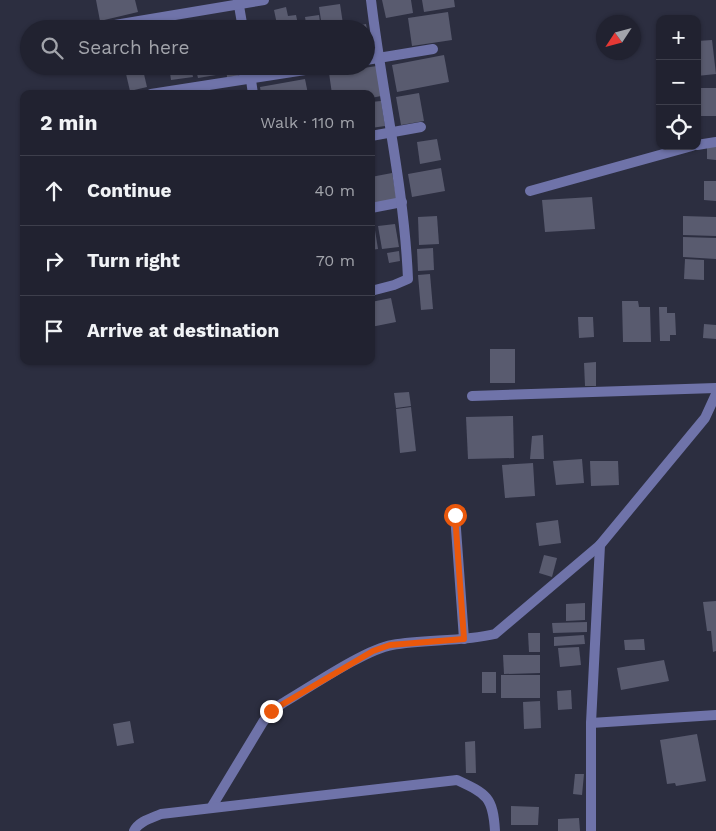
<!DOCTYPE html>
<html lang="en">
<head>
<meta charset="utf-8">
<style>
  body { margin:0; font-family:"Work Sans",sans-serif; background:#292a38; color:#f1f3f6 }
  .controls { position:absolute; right:15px; top:15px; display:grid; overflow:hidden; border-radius:10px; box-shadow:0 1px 4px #0004 }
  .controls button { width:45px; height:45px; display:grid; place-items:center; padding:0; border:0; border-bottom:1px solid #3e3f4c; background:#212230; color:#f1f3f6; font:25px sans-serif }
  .compass { position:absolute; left:596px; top:15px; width:45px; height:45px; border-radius:50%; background:#212230; box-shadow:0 1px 4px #0004; rotate:234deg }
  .stop { position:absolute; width:15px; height:15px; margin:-11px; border:4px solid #ea580c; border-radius:50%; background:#fff }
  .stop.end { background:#ea580c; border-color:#fff; box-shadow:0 1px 5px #0008 }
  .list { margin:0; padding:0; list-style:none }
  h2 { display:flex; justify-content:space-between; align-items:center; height:65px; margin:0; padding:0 20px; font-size:21px }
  h2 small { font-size:16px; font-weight:400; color:#a2a4ab }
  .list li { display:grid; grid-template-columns:32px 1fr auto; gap:15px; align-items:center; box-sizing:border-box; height:70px; padding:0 20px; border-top:1px solid #3e3f4c }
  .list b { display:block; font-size:19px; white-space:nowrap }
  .list em { font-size:16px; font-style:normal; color:#a2a4ab }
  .icon { flex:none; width:28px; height:28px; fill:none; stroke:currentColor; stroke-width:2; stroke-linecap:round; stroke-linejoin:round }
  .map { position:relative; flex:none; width:716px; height:831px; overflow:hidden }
  .search { position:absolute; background:#212230; box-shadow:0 1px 4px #0004; left:20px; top:20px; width:355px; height:55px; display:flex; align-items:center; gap:12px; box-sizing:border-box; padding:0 18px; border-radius:28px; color:#a2a4ab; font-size:19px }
  .panel { position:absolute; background:#212230; box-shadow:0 1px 4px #0004; left:20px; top:90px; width:355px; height:275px; border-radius:10px }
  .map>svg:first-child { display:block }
</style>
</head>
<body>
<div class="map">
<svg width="716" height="831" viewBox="0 0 716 831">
  <rect width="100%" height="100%" fill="#2c2e40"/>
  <g fill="#595b6f">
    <polygon points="96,0 135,0 138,12 100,21"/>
    <polygon points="382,0 411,0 413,13 386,18"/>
    <polygon points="422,0 454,0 455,7 424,12"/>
    <polygon points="340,4 343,24 322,27 319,7"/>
    <polygon points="286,7 288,16 296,15 299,29 278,29 274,10"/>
    <polygon points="448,12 452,40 412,46 408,18"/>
    <polygon points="319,15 321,29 307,29 305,17"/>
    <polygon points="366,24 367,29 345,29 345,28"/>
    <polygon points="366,33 370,50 366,51"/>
    <polygon points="712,40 716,74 697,76 697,41"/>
    <polygon points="444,55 449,82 397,92 392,65"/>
    <polygon points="169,66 191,66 193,77 171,80"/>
    <polygon points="195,66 214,66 216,75 198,78"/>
    <polygon points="226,66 237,66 238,76 227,77"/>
    <polygon points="377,66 381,96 371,98 371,94 332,94 329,73"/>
    <polygon points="143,70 147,87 130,91 126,74"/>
    <polygon points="305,79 308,94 261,94 260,87"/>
    <rect x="697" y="88" width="19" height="28"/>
    <polygon points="419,93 424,121 401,125 396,97"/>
    <polygon points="381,101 385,126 371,128 371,102"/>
    <polygon points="437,139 441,160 420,164 417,142"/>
    <polygon points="707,146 716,147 716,160 707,159"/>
    <polygon points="441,168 445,191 412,197 408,174"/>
    <polygon points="392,173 397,200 371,204 371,177"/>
    <polygon points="704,181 716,181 716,201 704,200"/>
    <polygon points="592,197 595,229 545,232 542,200"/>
    <polygon points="437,216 439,244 419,245 418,217"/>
    <polygon points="683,216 716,217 716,236 683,235"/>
    <polygon points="374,224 378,249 371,250 371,225"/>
    <polygon points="395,224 399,247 382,249 378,226"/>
    <polygon points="683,237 716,238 716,259 683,257"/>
    <polygon points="433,248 434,270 418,271 417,249"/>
    <polygon points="399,251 400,261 389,263 387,253"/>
    <polygon points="685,259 704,260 704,280 684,279"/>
    <polygon points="430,274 433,309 421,310 418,275"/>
    <polygon points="391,298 396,322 371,327 371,302"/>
    <polygon points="622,301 638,301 639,307 650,307 651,342 623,342"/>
    <polygon points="659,307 667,307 667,313 675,313 676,335 670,335 670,341 660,341"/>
    <polygon points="578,317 593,317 594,337 579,338"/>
    <polygon points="704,324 716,325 716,339 703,338"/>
    <rect x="490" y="349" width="25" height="34"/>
    <polygon points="596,362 596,386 585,386 584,363"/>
    <polygon points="409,392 411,406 396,408 394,393"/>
    <polygon points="411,407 416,451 400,453 396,409"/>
    <polygon points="513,416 514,458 468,459 466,417"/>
    <polygon points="543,435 544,459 530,459 532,436"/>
    <polygon points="582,459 584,483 556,485 553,461"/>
    <polygon points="590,461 618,461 619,485 591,486"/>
    <polygon points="533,463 535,496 505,498 502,465"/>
    <polygon points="558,520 561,543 539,546 536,523"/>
    <polygon points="544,555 557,558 552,577 539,573"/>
    <polygon points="716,601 716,651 713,652 711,631 707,631 703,602"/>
    <polygon points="585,603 585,620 566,621 566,604"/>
    <polygon points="587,622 587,632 553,633 552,623"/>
    <polygon points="528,633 540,633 540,652 529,652"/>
    <polygon points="584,635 585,644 554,646 554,637"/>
    <polygon points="644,639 645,650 625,650 624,640"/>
    <polygon points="579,647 581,665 560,667 558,648"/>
    <polygon points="503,655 540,655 540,673 504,674"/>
    <polygon points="664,660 669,681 621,690 617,668"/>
    <rect x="482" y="672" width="14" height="21"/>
    <rect x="501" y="675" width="39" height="23"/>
    <polygon points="571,690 572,709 558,710 557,691"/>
    <polygon points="540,701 541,728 524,729 523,702"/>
    <polygon points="130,721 134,743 117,746 113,724"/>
    <polygon points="697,734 706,781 676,786 675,783 667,784 660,740"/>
    <polygon points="475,741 476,773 466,773 465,742"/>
    <polygon points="575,774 584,774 582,795 573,794"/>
    <polygon points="511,806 539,807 538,825 511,825"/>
    <polygon points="579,818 580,831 558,831 558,819"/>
  </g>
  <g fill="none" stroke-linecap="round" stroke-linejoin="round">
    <g stroke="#6f73a9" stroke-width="10">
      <polyline points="238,0 243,29"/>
      <polyline points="97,28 264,0"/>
      <polyline points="366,60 433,49"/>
      <polyline points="249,66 253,94"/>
      <polyline points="151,94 331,66"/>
      <polyline points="371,136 421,127"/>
      <polyline points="697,145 716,142"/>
      <polyline points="530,191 692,146"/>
      <polyline points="371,208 402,202"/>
      <path d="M371 291 394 285 408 279C404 185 382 93 371 0"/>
      <polyline points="472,396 716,388"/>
      <polyline points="455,515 464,639"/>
      <polyline points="591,723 716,715"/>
      <path d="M211 808 263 722 271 711 283 703C309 688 366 649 392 645 426 639 461 642 495 634L600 545"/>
      <path d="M134 831C139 821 152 818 161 814L457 780C487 794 493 797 495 831"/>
      <polyline points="591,831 591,723 600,545 705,418 716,394"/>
    </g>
  </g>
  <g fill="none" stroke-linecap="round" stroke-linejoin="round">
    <polyline stroke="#ea580c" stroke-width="6" points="271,711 373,651 390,645 464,639 455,515"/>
  </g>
</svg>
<div class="controls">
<button>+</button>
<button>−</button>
<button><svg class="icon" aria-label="locate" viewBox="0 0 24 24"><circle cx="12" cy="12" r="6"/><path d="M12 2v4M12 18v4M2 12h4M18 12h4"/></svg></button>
</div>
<svg class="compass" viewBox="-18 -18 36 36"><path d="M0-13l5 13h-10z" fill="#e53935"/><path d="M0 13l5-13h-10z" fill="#a2a4ab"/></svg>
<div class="stop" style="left:455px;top:515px"></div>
<div class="stop end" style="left:271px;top:711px"></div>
<div class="search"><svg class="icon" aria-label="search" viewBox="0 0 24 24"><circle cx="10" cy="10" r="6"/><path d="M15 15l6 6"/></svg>Search here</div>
<section class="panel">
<h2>2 min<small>Walk · 110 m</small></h2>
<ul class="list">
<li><svg class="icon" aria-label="ahead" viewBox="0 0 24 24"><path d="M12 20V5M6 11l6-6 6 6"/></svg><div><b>Continue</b></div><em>40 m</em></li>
<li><svg class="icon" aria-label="right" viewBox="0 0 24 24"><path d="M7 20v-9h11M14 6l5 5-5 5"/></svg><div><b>Turn right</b></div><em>70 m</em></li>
<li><svg class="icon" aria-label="arrive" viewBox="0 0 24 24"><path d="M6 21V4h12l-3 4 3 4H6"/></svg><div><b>Arrive at destination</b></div></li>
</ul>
</section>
</div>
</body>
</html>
